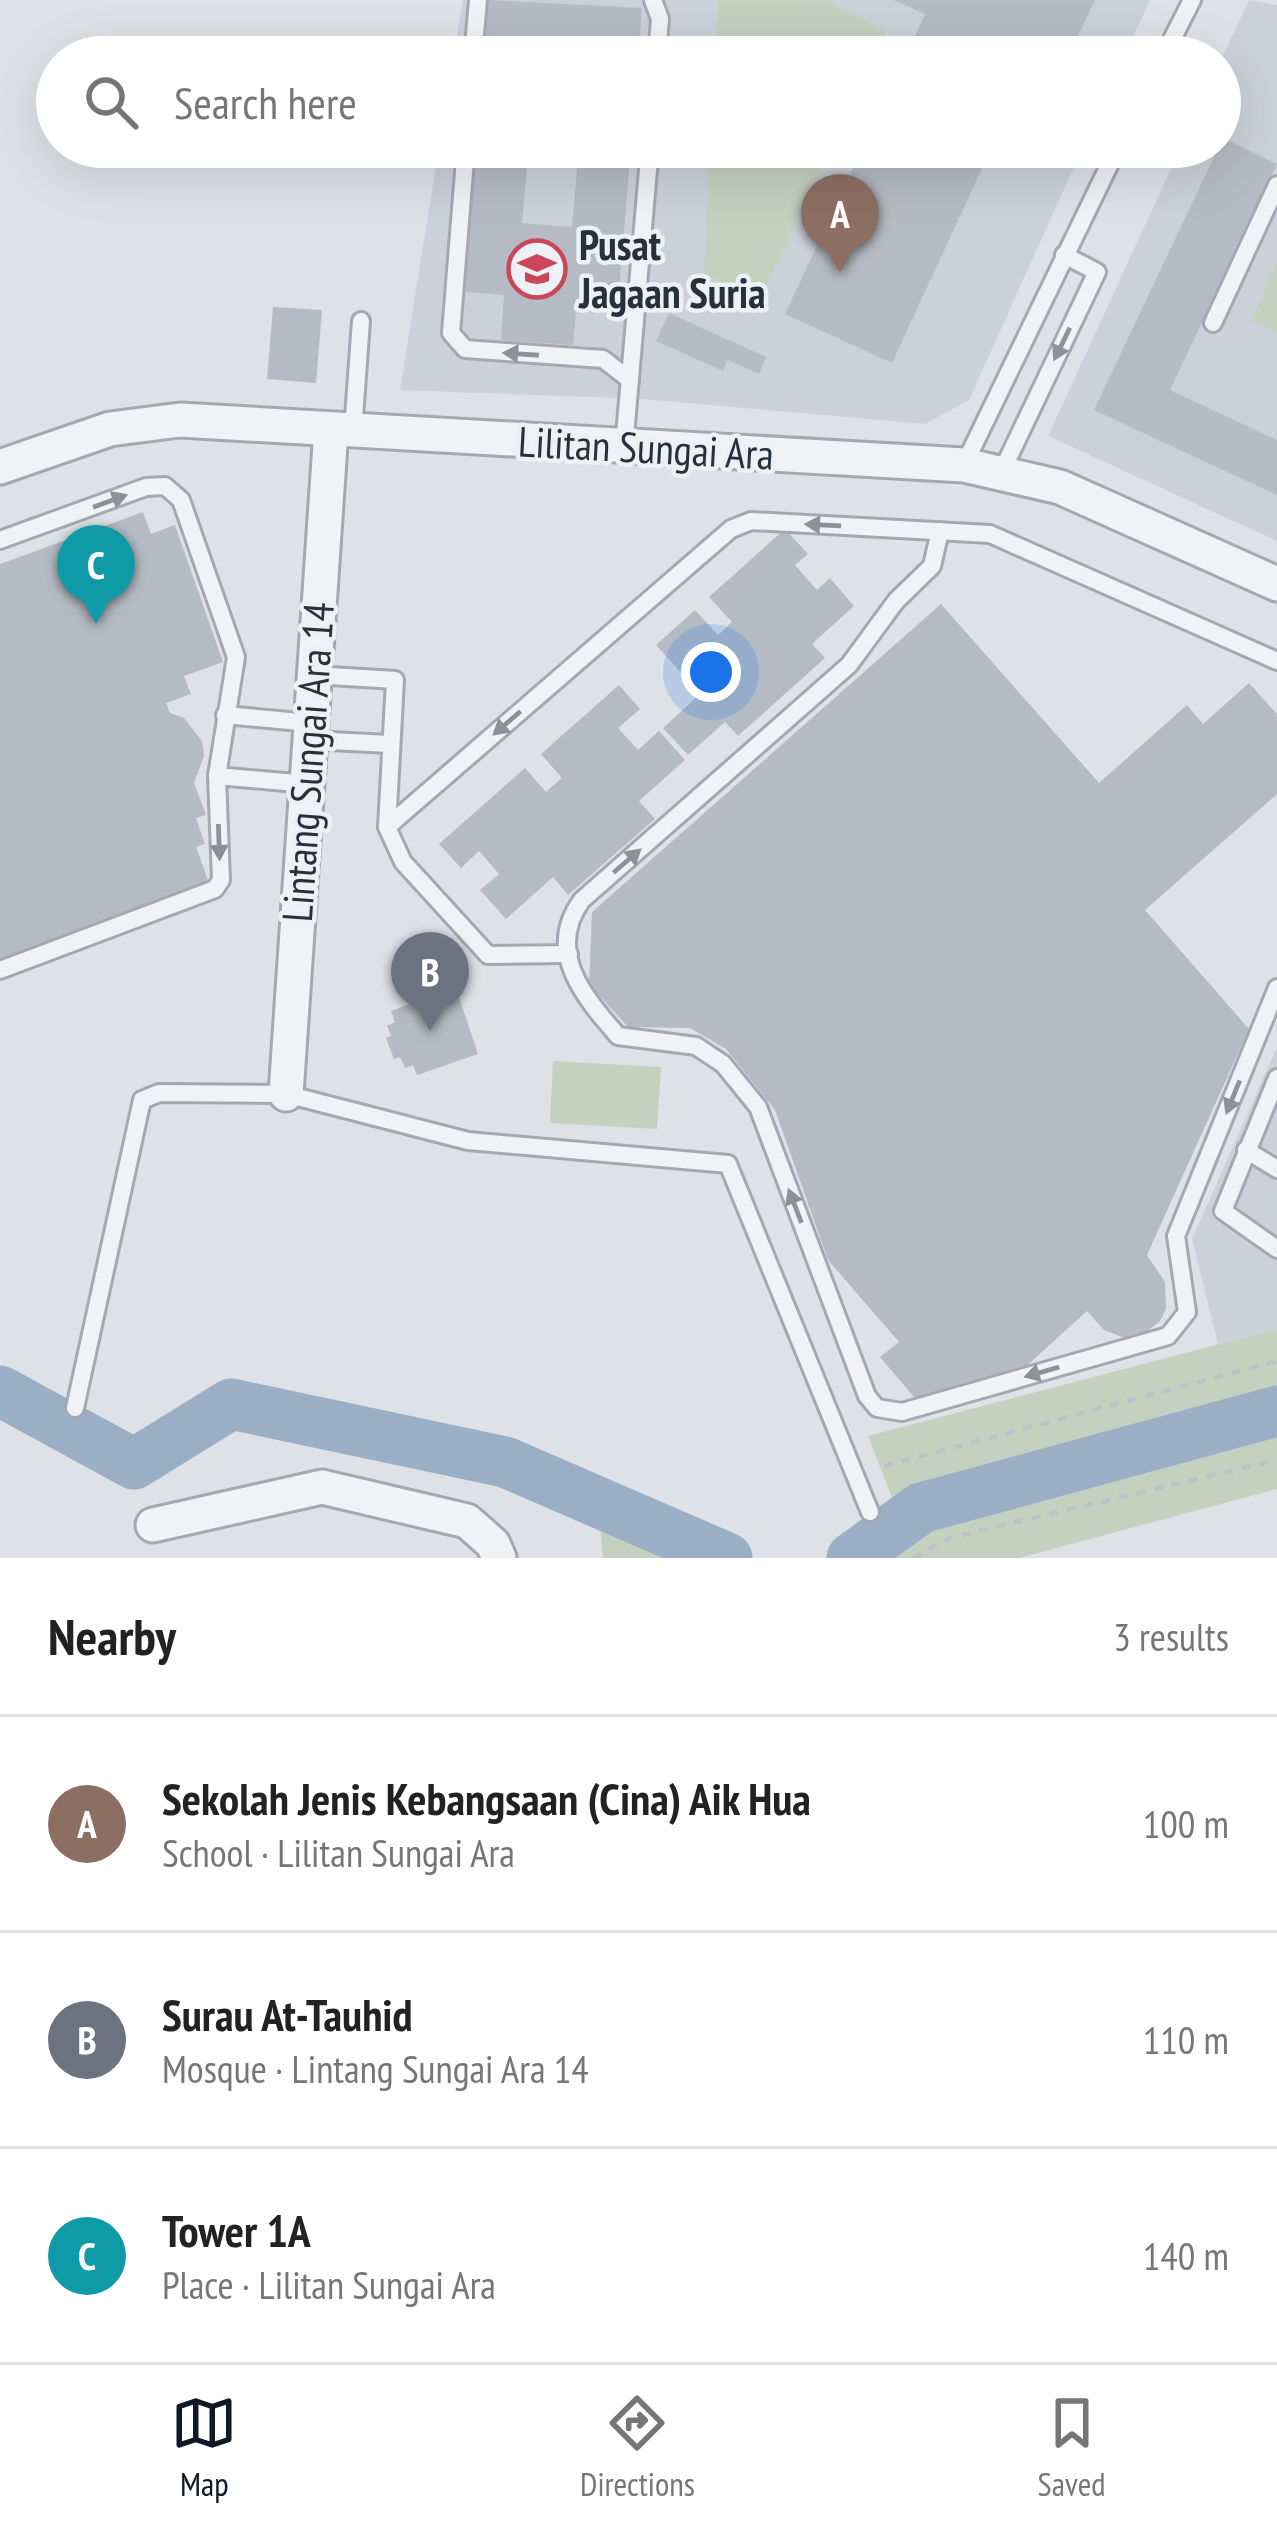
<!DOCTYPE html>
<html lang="en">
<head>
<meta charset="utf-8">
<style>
  body { margin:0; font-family:"PT Sans Narrow",sans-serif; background:#f2f2f2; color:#222 }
  .you { position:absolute; left:711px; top:672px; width:42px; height:42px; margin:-30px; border:9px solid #fff; border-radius:50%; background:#1a73e8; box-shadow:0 0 0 18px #1a73e833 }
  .badge { display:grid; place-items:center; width:78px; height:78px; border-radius:50%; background:#111827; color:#fff; font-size:39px; font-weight:700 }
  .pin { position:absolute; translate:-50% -99px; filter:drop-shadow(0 3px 6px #0008) }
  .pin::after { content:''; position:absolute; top:63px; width:42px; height:36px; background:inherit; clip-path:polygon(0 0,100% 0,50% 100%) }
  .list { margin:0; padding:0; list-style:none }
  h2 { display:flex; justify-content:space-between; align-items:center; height:156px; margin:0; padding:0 48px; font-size:51px }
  h2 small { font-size:39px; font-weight:400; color:#767676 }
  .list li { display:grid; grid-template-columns:78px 1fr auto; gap:36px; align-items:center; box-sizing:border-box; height:216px; padding:0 48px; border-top:3px solid #e0e0e0 }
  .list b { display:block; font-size:45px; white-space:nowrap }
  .list p { margin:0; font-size:39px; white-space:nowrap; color:#767676 }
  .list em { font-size:39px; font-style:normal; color:#767676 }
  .icon { flex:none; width:66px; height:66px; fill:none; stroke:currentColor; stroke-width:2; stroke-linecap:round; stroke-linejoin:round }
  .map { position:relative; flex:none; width:1277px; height:1558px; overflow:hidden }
  .search { position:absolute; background:#fff; box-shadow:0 12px 48px #0002; left:36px; right:36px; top:36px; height:132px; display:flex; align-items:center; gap:30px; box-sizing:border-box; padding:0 42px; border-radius:66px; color:#767676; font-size:45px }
  .sheet { height:804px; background:#fff }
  nav { display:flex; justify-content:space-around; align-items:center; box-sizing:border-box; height:168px; border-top:3px solid #e0e0e0; background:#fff; font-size:33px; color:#767676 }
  nav a { display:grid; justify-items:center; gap:6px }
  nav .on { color:#111827 }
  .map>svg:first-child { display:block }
</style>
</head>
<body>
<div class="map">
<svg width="1277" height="1558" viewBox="0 0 1277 1558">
  <rect width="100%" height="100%" fill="#dee2e7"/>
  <g fill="#ccd1d9">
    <polygon points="463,0 1150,0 1124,57 453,57"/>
    <polygon points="1249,0 1277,5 1277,541 1048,436 1181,147 1220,147 1220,62"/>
    <polygon points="439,147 1083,147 969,400 925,424 643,399 400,390"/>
    <polygon points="1277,1047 1277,1329 1218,1344 1192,1239"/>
  </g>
  <g fill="#c4d1bf">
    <polygon points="718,0 826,0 887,31 874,57 715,57"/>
    <polygon points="710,147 832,147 759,301 704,273"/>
    <polygon points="1277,262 1277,333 1251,321"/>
    <polygon points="553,1061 661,1067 657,1129 550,1123"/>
    <polygon points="1277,1329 1277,1389 892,1498 868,1436"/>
    <polygon points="1277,1433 1277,1489 1019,1558 876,1558 922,1523"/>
    <polygon points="600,1524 684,1558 603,1558"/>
  </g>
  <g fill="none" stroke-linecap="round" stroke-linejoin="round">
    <g stroke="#9aafc6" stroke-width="51">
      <polyline points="0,1391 134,1464 231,1404 505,1462 727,1558"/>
      <polyline points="852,1558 921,1508 1277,1411"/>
    </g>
  </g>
  <g fill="#b5bbc4">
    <polygon points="488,0 642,8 638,57 484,57"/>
    <polygon points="894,0 1095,0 1068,57 905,57 925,14"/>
    <polygon points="1223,138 1277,164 1170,390 1277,440 1277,495 1094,410"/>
    <polygon points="476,147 529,147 522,223 572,227 579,147 631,147 618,304 577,301 573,345 501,340 504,295 465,292"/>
    <polygon points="863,147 992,147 892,363 785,314"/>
    <polygon points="273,307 322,310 316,383 267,379"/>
    <polygon points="669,313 766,357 759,374 728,360 723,371 656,341"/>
    <polygon points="143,512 151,534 175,525 223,662 184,676 191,694 166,703 170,713 184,718 202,741 204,756 194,783 206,815 196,818 205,844 196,847 209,883 0,959 0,564"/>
    <polygon points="785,529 808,554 795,565 817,590 830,578 854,606 812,644 825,658 738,736 725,722 688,755 663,728 700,694 656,645 695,610 718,635 732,622 709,597"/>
    <polygon points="941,604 1099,783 1187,705 1203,724 1249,683 1277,714 1277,794 1145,910 1249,1029 1147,1255 1165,1282 1166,1309 1160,1321 1144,1334 1125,1338 1104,1330 1087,1311 1021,1371 919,1403 880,1357 899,1342 828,1260 775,1110 726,1049 690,1028 628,1027 589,984 592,912"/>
    <polygon points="619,685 640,709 618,728 638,750 659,731 685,760 639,801 655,819 568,895 553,877 506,919 480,890 499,874 479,851 461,868 439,844 525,768 546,792 562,778 541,754"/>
    <polygon points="456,988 478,1054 417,1075 413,1065 405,1068 400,1057 394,1059 386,1038 391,1036 387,1026 395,1022 391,1011"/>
  </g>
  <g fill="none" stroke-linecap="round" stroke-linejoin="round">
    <defs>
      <g id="service">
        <polyline points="653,0 660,19 657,57"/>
        <polyline points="473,57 478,0"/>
        <polyline points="1163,57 1192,0"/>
        <polyline points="466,147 451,333 465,349 603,359 630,380"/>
        <polyline points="1213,323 1277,185"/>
        <polyline points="353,431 361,321"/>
        <polyline points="624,447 650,147"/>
        <polyline points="964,465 1118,147"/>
        <polyline points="1002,471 1097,272 1064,255"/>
        <path d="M940 531 932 566 896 601 849 665 582 900C544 951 585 998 618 1036L696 1046 723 1064 758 1107 867 1396 877 1408 902 1412 1168 1336 1187 1312 1176 1236 1277 988"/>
        <polyline points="0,540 146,487 165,486 181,500 236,657 217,776 221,880 215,889 0,970"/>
        <polyline points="314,675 395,680 387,827 403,862 488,955 569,954"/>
        <polyline points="225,715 311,723"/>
        <polyline points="310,740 390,744"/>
        <polyline points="217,776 307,784"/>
        <polyline points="387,827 731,529 751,521 990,534 1277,661"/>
        <polyline points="1277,1078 1223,1211 1277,1249"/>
        <polyline points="1246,1150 1277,1169"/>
        <polyline points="75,1408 142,1100 159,1093 286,1094 468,1141 728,1164 870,1512"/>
      </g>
      <g id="minor">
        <polyline points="0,467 110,429 180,420 964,465 1060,487 1277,584"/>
        <polyline points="286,1094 331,430"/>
        <polyline points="153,1525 322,1487 467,1521 493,1544 499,1558"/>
      </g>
    </defs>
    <use href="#service" stroke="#a4a9b1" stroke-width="22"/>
    <use href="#minor" stroke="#a4a9b1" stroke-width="39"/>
    <g stroke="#bdc0c6" stroke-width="4.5" stroke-dasharray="9 9" stroke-linecap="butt">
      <polyline points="884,1466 1277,1361"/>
      <polyline points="913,1558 949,1538 1277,1460"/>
    </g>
    <use href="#service" stroke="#f1f2f6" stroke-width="16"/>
    <use href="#minor" stroke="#f1f2f6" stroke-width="33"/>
  </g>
  <defs><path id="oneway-solid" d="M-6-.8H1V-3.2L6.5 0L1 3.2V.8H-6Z" transform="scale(3)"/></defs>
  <g fill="#8c919a">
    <use href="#oneway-solid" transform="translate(1062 344) rotate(116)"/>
    <use href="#oneway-solid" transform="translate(521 354) rotate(-176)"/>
    <use href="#oneway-solid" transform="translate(110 501) rotate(-20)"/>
    <use href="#oneway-solid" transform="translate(823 525) rotate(-177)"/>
    <use href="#oneway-solid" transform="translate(507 723) rotate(139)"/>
    <use href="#oneway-solid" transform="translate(219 842) rotate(88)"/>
    <use href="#oneway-solid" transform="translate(627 861) rotate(-41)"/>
    <use href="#oneway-solid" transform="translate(1233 1097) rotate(112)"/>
    <use href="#oneway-solid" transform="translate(795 1206) rotate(-111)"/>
    <use href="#oneway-solid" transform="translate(1042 1372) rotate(164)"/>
  </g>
  <defs>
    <symbol id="school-ring" viewBox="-11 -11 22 22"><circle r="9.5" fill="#edf0f5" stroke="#ca4659" stroke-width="1.5"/><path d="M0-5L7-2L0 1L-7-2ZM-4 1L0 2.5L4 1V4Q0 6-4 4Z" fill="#ca4659"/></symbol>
  </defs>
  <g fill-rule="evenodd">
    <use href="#school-ring" x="504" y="236" width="66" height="66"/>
  </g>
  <g text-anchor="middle" stroke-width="9" stroke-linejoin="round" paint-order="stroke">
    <g font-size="42" font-weight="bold" fill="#28303d" stroke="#edf0f5" text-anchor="start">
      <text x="579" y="260">Pusat<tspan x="579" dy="48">Jagaan Suria</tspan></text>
    </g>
    <g font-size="42" fill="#28303d" stroke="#edf0f5">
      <text transform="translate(646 448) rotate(3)" y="15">Lilitan Sungai Ara</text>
      <text transform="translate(308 762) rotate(-86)" y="15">Lintang Sungai Ara 14</text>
    </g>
  </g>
</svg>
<div class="you"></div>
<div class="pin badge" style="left:840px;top:273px;background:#8d6e63">A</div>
<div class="pin badge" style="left:430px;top:1031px;background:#6b7280">B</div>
<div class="pin badge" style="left:96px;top:624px;background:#0f9aa8">C</div>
<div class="search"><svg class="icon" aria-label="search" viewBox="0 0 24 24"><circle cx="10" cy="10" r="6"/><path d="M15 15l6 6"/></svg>Search here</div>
</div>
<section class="sheet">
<h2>Nearby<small>3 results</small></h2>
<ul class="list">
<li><span class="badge" style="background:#8d6e63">A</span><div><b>Sekolah Jenis Kebangsaan (Cina) Aik Hua</b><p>School · Lilitan Sungai Ara</p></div><em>100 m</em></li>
<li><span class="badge" style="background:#6b7280">B</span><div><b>Surau At-Tauhid</b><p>Mosque · Lintang Sungai Ara 14</p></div><em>110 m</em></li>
<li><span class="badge" style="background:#0f9aa8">C</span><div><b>Tower 1A</b><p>Place · Lilitan Sungai Ara</p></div><em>140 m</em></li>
</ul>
</section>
<nav>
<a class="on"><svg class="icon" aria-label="map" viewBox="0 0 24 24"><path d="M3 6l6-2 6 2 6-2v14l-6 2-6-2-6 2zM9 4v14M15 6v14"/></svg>Map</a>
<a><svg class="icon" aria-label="directions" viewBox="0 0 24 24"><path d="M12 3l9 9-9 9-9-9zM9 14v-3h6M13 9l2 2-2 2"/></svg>Directions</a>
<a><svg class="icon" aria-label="saved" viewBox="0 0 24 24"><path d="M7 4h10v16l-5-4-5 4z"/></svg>Saved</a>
</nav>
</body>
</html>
